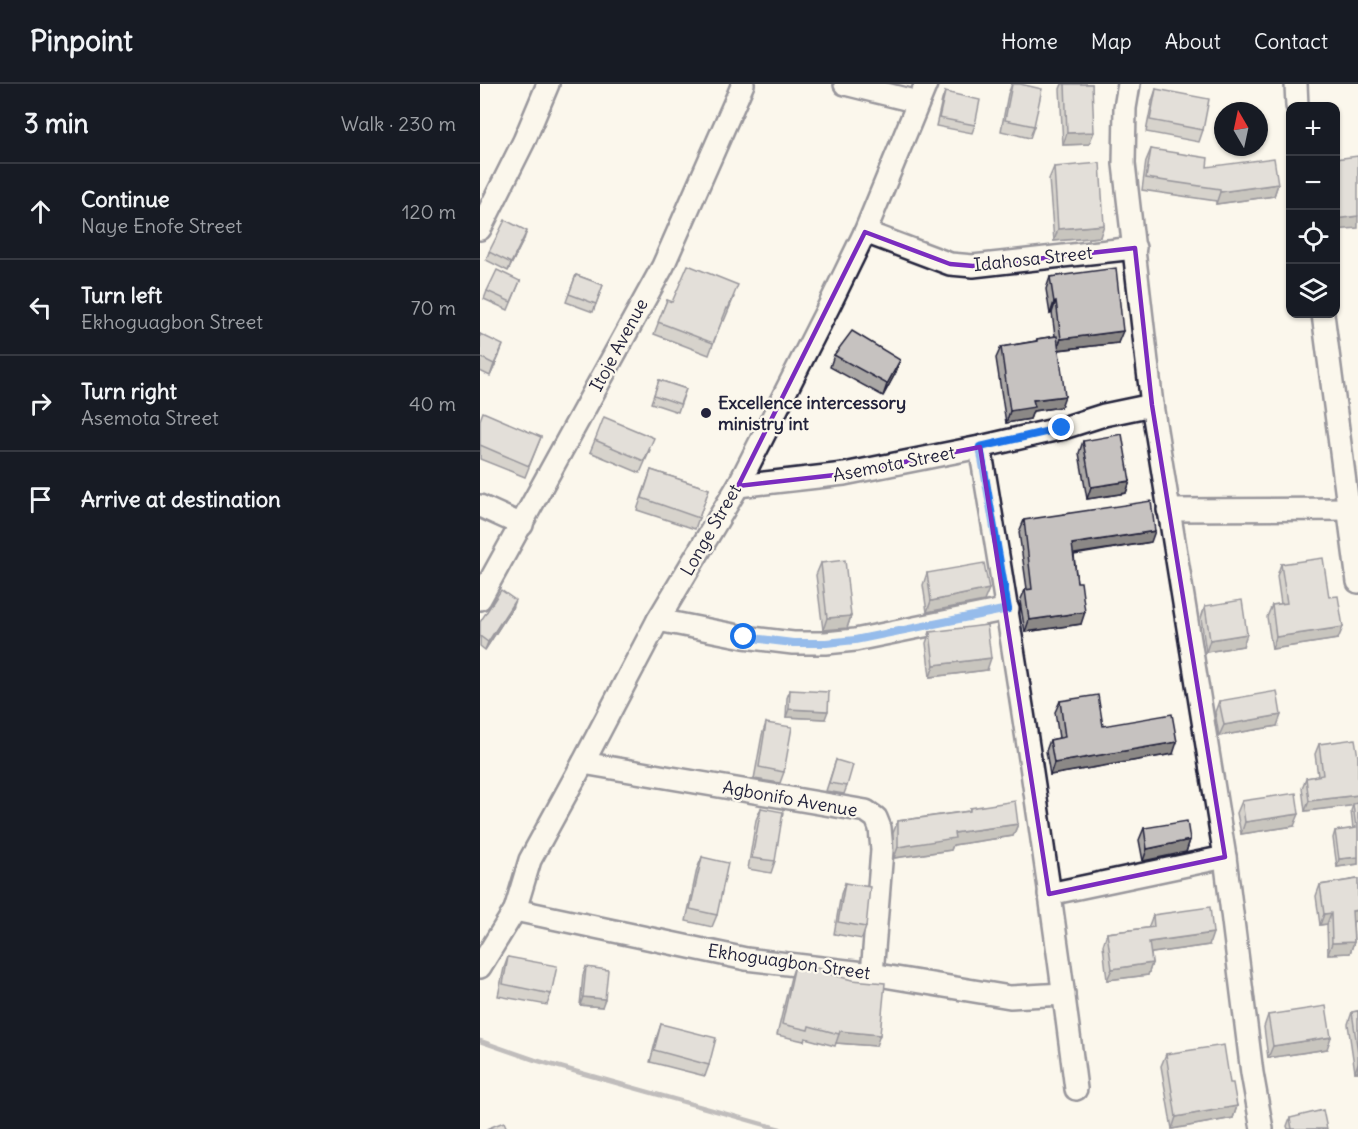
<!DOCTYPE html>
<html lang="en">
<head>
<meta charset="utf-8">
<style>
  body { margin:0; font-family:Delius,sans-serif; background:#242831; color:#f1f3f6 }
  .controls { position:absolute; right:18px; top:18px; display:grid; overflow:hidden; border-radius:12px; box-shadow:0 2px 4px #0004 }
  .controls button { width:54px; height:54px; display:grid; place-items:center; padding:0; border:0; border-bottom:2px solid #363941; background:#171b24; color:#f1f3f6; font:30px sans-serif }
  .compass { position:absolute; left:734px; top:18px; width:54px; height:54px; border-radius:50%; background:#171b24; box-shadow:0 2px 4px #0004; rotate:351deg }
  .stop { position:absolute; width:18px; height:18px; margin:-14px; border:4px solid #1a73e8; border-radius:50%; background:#fff }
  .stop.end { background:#1a73e8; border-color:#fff; box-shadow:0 2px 6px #0008 }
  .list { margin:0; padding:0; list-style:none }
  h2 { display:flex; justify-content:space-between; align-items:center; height:78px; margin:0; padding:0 24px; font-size:26px }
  h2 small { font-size:20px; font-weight:400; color:#9ea1a6 }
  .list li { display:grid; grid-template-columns:39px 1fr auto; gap:18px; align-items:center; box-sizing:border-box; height:96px; padding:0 24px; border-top:2px solid #363941 }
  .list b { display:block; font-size:22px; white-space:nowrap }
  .list p { margin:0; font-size:20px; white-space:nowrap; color:#9ea1a6 }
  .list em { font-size:20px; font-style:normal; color:#9ea1a6 }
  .icon { flex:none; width:33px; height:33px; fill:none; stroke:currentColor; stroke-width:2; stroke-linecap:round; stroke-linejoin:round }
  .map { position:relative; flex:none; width:878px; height:1045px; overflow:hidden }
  header { display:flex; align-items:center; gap:36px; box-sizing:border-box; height:84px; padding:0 30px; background:#171b24; border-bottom:2px solid #363941 }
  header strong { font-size:28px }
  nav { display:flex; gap:33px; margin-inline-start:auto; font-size:21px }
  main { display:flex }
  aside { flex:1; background:#171b24 }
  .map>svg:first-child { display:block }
</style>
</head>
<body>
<header>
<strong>Pinpoint</strong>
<nav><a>Home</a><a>Map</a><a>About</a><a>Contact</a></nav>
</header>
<main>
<aside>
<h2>3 min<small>Walk · 230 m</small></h2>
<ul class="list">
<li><svg class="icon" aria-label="ahead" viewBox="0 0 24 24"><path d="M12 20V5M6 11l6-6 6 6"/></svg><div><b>Continue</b><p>Naye Enofe Street</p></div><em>120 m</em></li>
<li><svg class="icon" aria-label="left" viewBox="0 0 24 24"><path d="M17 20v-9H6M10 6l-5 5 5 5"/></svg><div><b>Turn left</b><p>Ekhoguagbon Street</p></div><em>70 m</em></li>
<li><svg class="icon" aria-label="right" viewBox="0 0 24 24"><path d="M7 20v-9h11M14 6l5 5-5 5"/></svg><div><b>Turn right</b><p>Asemota Street</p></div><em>40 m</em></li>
<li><svg class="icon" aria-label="arrive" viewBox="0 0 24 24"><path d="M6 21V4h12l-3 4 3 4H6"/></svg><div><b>Arrive at destination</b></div></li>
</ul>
</aside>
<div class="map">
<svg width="878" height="1045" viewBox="0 0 878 1045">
  <rect width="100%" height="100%" fill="#fbf7ec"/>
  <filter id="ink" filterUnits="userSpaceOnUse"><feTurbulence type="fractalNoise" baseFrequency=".0167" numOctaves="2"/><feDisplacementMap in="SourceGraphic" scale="12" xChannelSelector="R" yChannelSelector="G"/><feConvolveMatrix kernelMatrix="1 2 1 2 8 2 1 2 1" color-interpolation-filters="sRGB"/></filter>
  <g filter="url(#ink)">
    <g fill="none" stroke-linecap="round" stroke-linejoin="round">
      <polyline stroke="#787681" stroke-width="4.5" points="0,957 55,976 300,1045"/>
      <defs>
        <g id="minor">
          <polyline points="365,0 438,18"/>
          <polyline points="649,0 645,24 644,80 672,321 745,773 772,989 782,1045"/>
          <polyline points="816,0 817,22"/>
          <polyline points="0,145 44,57 68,0"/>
          <polyline points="385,148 470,180 493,182 655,164"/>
          <polyline points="843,230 878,498"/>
          <path d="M500 363C536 576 569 791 596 1005"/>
          <polyline points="258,402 364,390 500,363 583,344 624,331 672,321"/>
          <polyline points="0,422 42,441"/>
          <polyline points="688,426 878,425"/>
          <polyline points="0,515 183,182 263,0"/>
          <polyline points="178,536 264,553 313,559 346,559 375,556 528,525"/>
          <polyline points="103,679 386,727 396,734 400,744 402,766 392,890"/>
          <polyline points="569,810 745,773"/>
          <polyline points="35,826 266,875 392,890 530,913 584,910"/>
          <polyline points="0,883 35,826 50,776 103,679 178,536 258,402 349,222 385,148 446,0"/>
        </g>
      </defs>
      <use href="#minor" stroke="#22223b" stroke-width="26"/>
      <use href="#minor" stroke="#fbf7ec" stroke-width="21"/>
    </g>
    <g fill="#aaa7a5" stroke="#22223b" stroke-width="1.5">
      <polygon points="532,0 554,42 550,54 521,47 528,10"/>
      <polygon points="582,0 612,0 609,60 583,61 580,5"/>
      <polygon points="676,5 723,46 719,58 666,48 672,17"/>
      <polygon points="465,8 495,41 492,49 456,42 462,16"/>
      <polygon points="671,65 727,83 798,100 794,112 736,120 736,117 662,106 666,77"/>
      <polygon points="574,83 620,153 574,157 569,95"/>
      <polygon points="44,155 28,187 6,176 9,168"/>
      <polygon points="96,191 123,201 113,228 86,218"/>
      <polygon points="570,193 638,259 579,266 581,323 553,327 550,335 526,339 516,274 521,263 556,257 557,255 575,252 572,229 570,230 566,205"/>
      <polygon points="40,197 28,226 4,215 7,207"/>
      <polygon points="254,213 244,237 242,236 229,271 174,250 187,216 192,218"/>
      <polygon points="0,250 19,272 10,292 0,287"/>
      <polygon points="354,271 420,276 416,288 403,312 350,283"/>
      <polygon points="179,296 206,305 198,328 171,319"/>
      <polygon points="0,336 61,353 45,393 0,375"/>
      <polygon points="115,356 170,366 160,389 110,368"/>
      <polygon points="603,357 650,397 646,409 607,415 599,369"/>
      <polygon points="171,386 229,405 215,445 157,426"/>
      <polygon points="544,436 671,458 594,471 601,540 545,548 540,517 545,506 547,505 539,448"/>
      <polygon points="341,479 371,532 367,544 343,546 336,491"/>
      <polygon points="801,480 849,513 858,555 792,565 787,533 792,521 801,520 797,492"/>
      <polygon points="447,489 504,517 447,528 443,501"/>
      <polygon points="725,522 763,562 726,568 721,534"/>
      <polygon points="32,524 5,566 0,562 0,538"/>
      <polygon points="450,548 507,586 450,593 446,559"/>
      <polygon points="310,606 345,635 306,633 307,614"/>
      <polygon points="580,617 623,642 693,670 570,691 566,667 570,656 579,654 575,628"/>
      <polygon points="739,617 797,642 739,652 735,628"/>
      <polygon points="286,639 304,688 300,699 274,695 282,651"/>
      <polygon points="839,660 878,673 878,780 857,783 853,754 855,747 873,745 871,727 873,721 825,727 822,704 826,694 838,692 835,670"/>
      <polygon points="356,676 367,702 364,710 346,707"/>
      <polygon points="762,717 814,742 761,750 757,729"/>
      <polygon points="281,724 295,777 291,789 268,785 276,736"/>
      <polygon points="490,724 538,740 533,752 473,761 471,766 414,774 413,749 418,737 489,727"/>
      <polygon points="664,744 710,756 706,768 663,777 659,756"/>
      <polygon points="222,773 237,831 232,843 206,837 217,785"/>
      <polygon points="878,795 878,837 873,837 874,858 870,869 848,870 847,840 840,841 836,812 840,801"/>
      <polygon points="365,799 386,843 382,855 354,850 361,810"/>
      <polygon points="673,831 729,861 671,869 672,879 668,891 627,896 623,861 627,849 668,844"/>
      <polygon points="28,873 71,910 67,921 18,912 24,884"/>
      <polygon points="315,881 342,888 396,962 356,959 355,962 325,954 324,957 297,951 311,893"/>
      <polygon points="106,883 122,923 100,921 103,891"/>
      <polygon points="878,927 878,988 875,988 868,940 872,928"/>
      <polygon points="788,931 847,965 788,974 784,943"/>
      <polygon points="181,940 229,981 225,992 170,978 177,952"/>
      <polygon points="686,970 750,999 757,1022 753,1034 692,1045 681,982"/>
      <polygon points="810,1034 847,1045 808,1045 807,1042"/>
    </g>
    <g fill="#8b8886" stroke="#22223b" stroke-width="1.5">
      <polygon points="614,48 609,60 583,61 587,49"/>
      <polygon points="798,100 794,112 736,120 740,108"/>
      <polygon points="878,132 878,144 855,146 855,135"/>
      <polygon points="624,141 620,153 574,157 578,145"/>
      <polygon points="47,147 44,155 28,187 31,179"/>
      <polygon points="576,217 572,229 570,230 574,218"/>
      <polygon points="643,247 638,259 576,266 581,255"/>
      <polygon points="23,261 19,272 10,292 14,280"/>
      <polygon points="420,276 416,288 403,312 407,300"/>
      <polygon points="585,312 581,323 553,327 550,335 526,339 530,327 553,316"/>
      <polygon points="650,397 646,409 607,415 611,403"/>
      <polygon points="675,447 671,458 588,471 592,460"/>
      <polygon points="509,505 504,517 447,528 451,517"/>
      <polygon points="35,516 32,524 5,566 8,558"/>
      <polygon points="605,528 601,540 545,548 549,536"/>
      <polygon points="371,532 367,544 343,546 347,534"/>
      <polygon points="863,543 858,555 792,565 796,553"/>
      <polygon points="767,550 763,562 726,568 730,556"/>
      <polygon points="511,574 507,586 450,593 454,581"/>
      <polygon points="309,625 348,627 345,635 306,633"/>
      <polygon points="801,631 797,642 739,652 744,641"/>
      <polygon points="697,658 693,670 570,691 574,679"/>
      <polygon points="878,711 878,721 825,727 829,717"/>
      <polygon points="819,730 814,742 761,750 765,738"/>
      <polygon points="538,740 533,752 473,761 471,766 414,774 418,763 474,749"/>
      <polygon points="710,756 706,768 663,777 667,765"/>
      <polygon points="878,773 878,780 857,783 859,775"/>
      <polygon points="878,826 878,837 868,838 872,827"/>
      <polygon points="851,829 847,840 840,841 844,830"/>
      <polygon points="733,849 729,861 665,870 669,858"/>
      <polygon points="874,858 870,869 848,870 852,859"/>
      <polygon points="672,879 668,891 627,896 632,885"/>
      <polygon points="103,913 125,915 122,923 100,921"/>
      <polygon points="360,947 400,951 396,962 356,959"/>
      <polygon points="851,953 847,965 788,974 793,962"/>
      <polygon points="878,979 878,988 875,988"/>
      <polygon points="757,1022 753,1034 692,1045 696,1033"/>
    </g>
    <g fill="#c6c2c0" stroke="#22223b" stroke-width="1.5">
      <polygon points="532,0 540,0 562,5 554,42 525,36"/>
      <polygon points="585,0 612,0 614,48 587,49"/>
      <polygon points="676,5 729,15 723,46 670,36"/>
      <polygon points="465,8 500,16 495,41 459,34"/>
      <polygon points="671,65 728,74 727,83 794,74 798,100 740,108 740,105 666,94"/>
      <polygon points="878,72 878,132 855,135 855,75"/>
      <polygon points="620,79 624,141 578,145 574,83"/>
      <polygon points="25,136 47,147 31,179 9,168"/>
      <polygon points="208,181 258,201 248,225 247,224 233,259 178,238 187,216 192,218"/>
      <polygon points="636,184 643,247 581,255 576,217 574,218 570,193"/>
      <polygon points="17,186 40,197 31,218 7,207"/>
      <polygon points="96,191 123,201 116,220 89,210"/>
      <polygon points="372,247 420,276 407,300 354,271"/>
      <polygon points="0,250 23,261 14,280 0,273"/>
      <polygon points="577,252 585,312 553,316 555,323 530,327 521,263 557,257 557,255"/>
      <polygon points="179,296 206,305 200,320 174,311"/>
      <polygon points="3,328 61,353 49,382 0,361 0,336"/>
      <polygon points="124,333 174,354 164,377 115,356"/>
      <polygon points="642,350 650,397 611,403 603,357"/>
      <polygon points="171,386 229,405 219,434 162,414"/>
      <polygon points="671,417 675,447 592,460 597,498 601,498 605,528 549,536 545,506 552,505 544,436"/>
      <polygon points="843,474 849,513 858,512 863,543 796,553 792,521 807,519 801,480"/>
      <polygon points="365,476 371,532 347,534 341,479"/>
      <polygon points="504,479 509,505 451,517 447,489"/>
      <polygon points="21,506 35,516 8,558 0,552 0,538"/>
      <polygon points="762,516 767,550 730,556 725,522"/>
      <polygon points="507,541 511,574 454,581 450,548"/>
      <polygon points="310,606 349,608 348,627 309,625"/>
      <polygon points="797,607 801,631 744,641 739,617"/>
      <polygon points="618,611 623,642 692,630 697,658 574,679 570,656 585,653 580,617"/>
      <polygon points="286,639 312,643 304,688 279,683"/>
      <polygon points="875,655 878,673 878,711 829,717 826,694 843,691 839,660"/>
      <polygon points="356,676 373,681 367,702 349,699"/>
      <polygon points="816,709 819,730 765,738 762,717"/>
      <polygon points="535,717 538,740 474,749 475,754 418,763 418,737 490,727 490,724"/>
      <polygon points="878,719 878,773 859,775 855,747 876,744 873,720"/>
      <polygon points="281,724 303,728 295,777 272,774"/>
      <polygon points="707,737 710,756 667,765 664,744"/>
      <polygon points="222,773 248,779 237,831 210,825"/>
      <polygon points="878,795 878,826 872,827 874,858 852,859 851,829 844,830 840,801"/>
      <polygon points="365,799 390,803 386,843 358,838"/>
      <polygon points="730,823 733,849 669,858 672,879 632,885 627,849 674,843 673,831"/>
      <polygon points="28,873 77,882 71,910 23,900"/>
      <polygon points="315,881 342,885 342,888 372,896 405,899 400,951 360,947 359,950 329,942 328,946 302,940"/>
      <polygon points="106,883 128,886 125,915 103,913"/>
      <polygon points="846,922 851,953 793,962 788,931"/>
      <polygon points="878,927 878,969 872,928"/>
      <polygon points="181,940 236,954 229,981 174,966"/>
      <polygon points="744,961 750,999 753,999 757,1022 696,1033 686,970"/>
      <polygon points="843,1026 847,1045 812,1045 810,1034"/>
      <polygon points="24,1038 27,1045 6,1045"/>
    </g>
  </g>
  <g fill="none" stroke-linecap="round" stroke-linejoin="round" filter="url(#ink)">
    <polyline stroke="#1a73e8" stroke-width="8" points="264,553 313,559 346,559 375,556 528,525 500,363 582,344"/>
  </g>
  <path d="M0 0H878V1045H0ZM385 148 470 180 493 182 655 164 672 321 745 773 569 810 500 363 364 390 258 402Z" fill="#fbf7ec" fill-opacity=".55" fill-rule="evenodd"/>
  <path fill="none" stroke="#7b2cbf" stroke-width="4.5" stroke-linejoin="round" d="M385 148 470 180 493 182 655 164 672 321 745 773 569 810 500 363 364 390 258 402Z"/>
  <circle fill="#22223b" stroke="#fbf7ec" stroke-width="2" cx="226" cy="329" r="6"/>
  <g text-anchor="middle" stroke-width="4.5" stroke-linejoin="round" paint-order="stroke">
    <g font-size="18" fill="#22223b" stroke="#fbf7ec">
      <text transform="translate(553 175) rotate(-6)" y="6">Idahosa Street</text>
      <text transform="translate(139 261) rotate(-62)" y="6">Itoje Avenue</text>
      <text transform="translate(414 380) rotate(-11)" y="6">Asemota Street</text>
      <text transform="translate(231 446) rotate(-60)" y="6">Longe Street</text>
      <text transform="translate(310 715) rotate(10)" y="6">Agbonifo Avenue</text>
      <text transform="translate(309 878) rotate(8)" y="6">Ekhoguagbon Street</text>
    </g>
    <g font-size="18" font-weight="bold" fill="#22223b" stroke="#fbf7ec" text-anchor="start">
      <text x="238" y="325">Excellence intercessory<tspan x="238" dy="21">ministry int</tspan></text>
    </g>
  </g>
</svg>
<div class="controls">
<button>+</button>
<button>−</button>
<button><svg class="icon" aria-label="locate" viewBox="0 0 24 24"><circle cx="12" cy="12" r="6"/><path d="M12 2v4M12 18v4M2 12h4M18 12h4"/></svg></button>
<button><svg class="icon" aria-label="layers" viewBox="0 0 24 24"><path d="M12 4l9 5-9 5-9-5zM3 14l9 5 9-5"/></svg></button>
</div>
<svg class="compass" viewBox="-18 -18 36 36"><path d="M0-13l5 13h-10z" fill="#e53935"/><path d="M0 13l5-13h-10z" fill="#9ea1a6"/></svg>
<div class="stop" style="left:264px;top:553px"></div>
<div class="stop end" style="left:582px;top:344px"></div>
</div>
</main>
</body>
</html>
